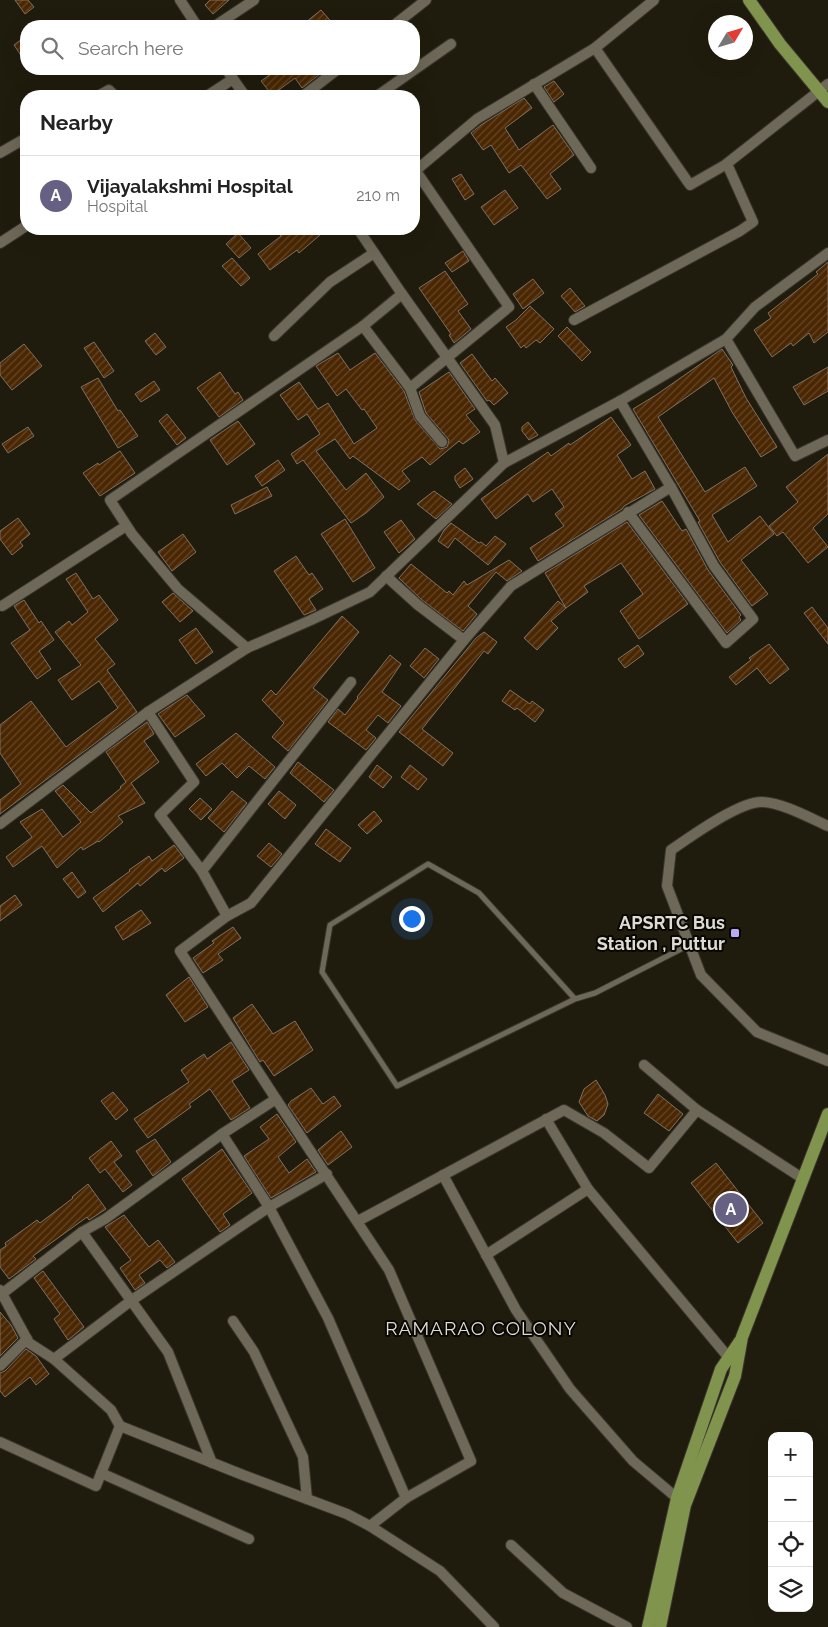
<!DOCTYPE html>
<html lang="en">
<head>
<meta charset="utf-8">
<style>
  body { margin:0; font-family:Raleway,sans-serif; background:#f2f2f2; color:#222 }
  .controls { position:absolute; right:15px; bottom:15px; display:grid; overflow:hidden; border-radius:10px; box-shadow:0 5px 20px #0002 }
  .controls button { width:45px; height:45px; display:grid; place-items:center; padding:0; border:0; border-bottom:1px solid #e0e0e0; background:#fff; color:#222; font:25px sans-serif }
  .compass { position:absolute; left:708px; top:15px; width:45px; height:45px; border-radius:50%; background:#fff; box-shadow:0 5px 20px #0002; rotate:52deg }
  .you { position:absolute; left:411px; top:918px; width:18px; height:18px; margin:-12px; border:4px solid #fff; border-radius:50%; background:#1a73e8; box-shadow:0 0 0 8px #1a73e833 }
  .badge { display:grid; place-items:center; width:32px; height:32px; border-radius:50%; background:#666082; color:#fff; font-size:16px; font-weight:700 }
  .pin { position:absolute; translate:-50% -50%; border:2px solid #fff; box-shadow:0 1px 5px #0006 }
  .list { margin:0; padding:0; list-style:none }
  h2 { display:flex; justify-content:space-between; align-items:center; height:65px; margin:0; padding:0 20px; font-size:21px }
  h2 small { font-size:16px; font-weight:400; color:#767676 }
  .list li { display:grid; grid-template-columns:32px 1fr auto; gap:15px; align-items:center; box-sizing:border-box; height:80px; padding:0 20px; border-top:1px solid #e0e0e0 }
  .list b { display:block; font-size:19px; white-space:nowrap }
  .list p { margin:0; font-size:16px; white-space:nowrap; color:#767676 }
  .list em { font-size:16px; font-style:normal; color:#767676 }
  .icon { flex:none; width:28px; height:28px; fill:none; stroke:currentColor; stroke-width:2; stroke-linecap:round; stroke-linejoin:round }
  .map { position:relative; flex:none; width:828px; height:1627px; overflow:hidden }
  .search { position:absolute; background:#fff; box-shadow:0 5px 20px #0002; left:20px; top:20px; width:400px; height:55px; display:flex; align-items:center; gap:12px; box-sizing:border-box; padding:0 18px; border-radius:20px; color:#767676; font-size:19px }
  .panel { position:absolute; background:#fff; box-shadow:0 5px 20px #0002; left:20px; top:90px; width:400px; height:145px; border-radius:20px }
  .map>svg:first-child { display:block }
</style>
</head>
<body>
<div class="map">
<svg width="828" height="1627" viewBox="0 0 828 1627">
  <defs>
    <pattern id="building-hatch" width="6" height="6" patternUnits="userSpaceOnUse" patternTransform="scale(1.25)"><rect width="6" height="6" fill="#4a2702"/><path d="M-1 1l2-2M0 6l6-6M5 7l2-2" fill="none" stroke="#644626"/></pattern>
  </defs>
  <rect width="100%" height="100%" fill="#201c0d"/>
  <g fill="url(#building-hatch)" stroke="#7e7063">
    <polygon points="15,0 28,0 34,7 25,14"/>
    <polygon points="210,0 229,0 213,14 205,5"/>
    <polygon points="321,10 335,26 301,26"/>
    <polygon points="26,36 26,63 14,45"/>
    <polygon points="278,69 316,69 320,74 302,88 295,78 272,95 261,81"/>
    <polygon points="554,81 564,94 554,102 544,87"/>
    <polygon points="524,98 532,108 505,128 519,150 553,125 574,155 550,174 561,189 547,199 521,165 509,173 491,145 483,150 471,133 481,125"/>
    <polygon points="461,174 474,194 465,200 452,179"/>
    <polygon points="505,190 518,208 494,225 481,207"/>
    <polygon points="276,229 327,229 299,253 297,250 270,270 258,254 281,236"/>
    <polygon points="238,233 251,248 239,258 226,244"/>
    <polygon points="463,251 469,261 452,272 445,263"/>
    <polygon points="232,258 250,278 241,286 222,266"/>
    <polygon points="828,262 828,332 814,343 809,333 793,346 791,343 772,357 754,330 771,318 768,313 818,274 816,272"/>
    <polygon points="445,271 468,304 458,311 471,329 454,343 449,335 451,334 419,288"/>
    <polygon points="533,279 544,293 523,309 513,294"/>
    <polygon points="570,288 585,306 575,312 561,296"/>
    <polygon points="530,306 554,329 540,343 536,340 526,348 524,345 521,348 506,327 516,320"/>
    <polygon points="567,327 591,352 582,361 558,336"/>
    <polygon points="155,333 166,347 156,355 145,341"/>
    <polygon points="94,342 114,371 104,378 84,348"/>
    <polygon points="24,344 42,366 12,390 0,375 0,363"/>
    <polygon points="722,349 733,365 731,367 746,398 777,447 761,457 732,412 714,378 658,417 705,492 745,467 757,486 712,515 728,542 760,516 774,534 741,560 768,594 752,606 720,562 698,522 700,521 633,409 656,395"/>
    <polygon points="338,353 350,370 375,353 404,391 415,420 440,449 447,447 449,440 426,413 419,392 449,372 475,409 466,415 480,432 463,444 459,441 430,465 422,457 402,471 410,481 399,490 353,456 350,459 335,439 316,451 346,490 366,473 384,497 366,513 351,523 303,460 297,464 291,454 320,434 307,414 298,420 280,395 299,382 318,409 328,403 354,444 377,428 364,409 362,410 346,389 337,396 316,366"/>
    <polygon points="472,354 492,381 495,378 508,393 494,405 489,400 487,401 460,363"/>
    <polygon points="828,367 828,391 804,405 793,387"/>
    <polygon points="220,372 235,394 238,392 243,400 219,417 197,388"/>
    <polygon points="98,378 118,411 120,410 138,436 118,448 81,387"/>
    <polygon points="154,381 160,390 141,402 135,394"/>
    <polygon points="167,414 186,438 177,445 159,421"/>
    <polygon points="611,417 631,445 617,455 632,479 645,471 655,489 624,506 622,509 538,561 530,548 564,526 555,514 564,507 552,489 533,502 528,494 496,519 481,499 548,452 551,456 569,443 570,445"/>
    <polygon points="238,421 255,444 227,465 210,440"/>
    <polygon points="528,422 538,435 529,440 522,431 522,427"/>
    <polygon points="28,427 34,436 8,453 2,444"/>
    <polygon points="120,451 135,473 100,496 83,473 98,463 99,465"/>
    <polygon points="828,454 828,514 813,528 828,547 808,563 783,532 777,536 769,526 798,502 786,487"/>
    <polygon points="278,460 285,470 262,486 255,476"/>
    <polygon points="465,468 473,479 460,488 455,480 455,476"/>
    <polygon points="267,487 272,496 235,514 231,505"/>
    <polygon points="434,491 452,504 436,519 417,504"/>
    <polygon points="662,501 682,531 686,529 708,570 741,615 739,617 741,620 727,633 639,515"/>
    <polygon points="18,518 30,534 20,542 23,546 12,555 0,539 0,531"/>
    <polygon points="345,519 375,568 353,582 321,534"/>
    <polygon points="401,520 415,539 399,553 384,532"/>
    <polygon points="627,522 688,604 639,639 620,611 643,594 621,563 584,586 588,592 566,608 545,573"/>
    <polygon points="451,523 479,543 481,542 486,546 495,536 506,544 488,565 455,538 448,548 438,541 444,530"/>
    <polygon points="183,534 196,552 172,571 158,552"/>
    <polygon points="296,556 309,575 312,573 323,589 309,599 316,610 304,615 274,571"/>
    <polygon points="509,560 522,571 507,581 496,572 468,606 477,614 463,631 422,600 399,578 411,564 447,593 449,591 453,595 464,581 467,585"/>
    <polygon points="76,573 93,599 99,595 118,620 95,639 115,664 107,670 137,712 0,814 0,800 21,784 0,753 0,725 31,701 66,747 118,708 99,681 72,700 58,680 81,665 55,632 69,621 72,625 88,612 66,579"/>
    <polygon points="173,593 193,611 180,622 162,602"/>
    <polygon points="24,600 39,623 41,621 54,640 39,651 51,669 37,679 11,643 30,630 14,606"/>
    <polygon points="558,601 566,608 551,621 558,628 537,650 524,638"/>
    <polygon points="812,607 828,628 828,644 804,613"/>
    <polygon points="342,616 359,632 313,688 328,700 288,751 272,737 284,723 262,700 271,690 276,695"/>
    <polygon points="196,628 213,652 196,664 179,640"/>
    <polygon points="484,632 497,642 488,654 484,651 422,729 453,753 443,766 399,732 476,638"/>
    <polygon points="769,644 789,669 770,684 757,668 736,685 729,677 751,660 749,658"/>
    <polygon points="638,645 644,654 625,668 618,659"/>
    <polygon points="425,648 439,659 424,678 410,666"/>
    <polygon points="390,655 401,664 382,692 401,706 388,723 378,715 366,730 376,738 366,750 328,722 338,709 345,715 358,698 357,697"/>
    <polygon points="510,690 530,704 532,701 544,710 535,722 517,708 515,710 502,701"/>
    <polygon points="187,695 205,716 175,737 158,714"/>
    <polygon points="147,722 154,734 144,741 159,762 131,783 145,803 118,816 123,822 99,842 98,841 83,850 81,847 57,868 42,846 13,867 6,857 32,837 20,822 42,809 63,837 81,822 55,791 63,785 91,813 121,788 120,787 126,782 106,752"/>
    <polygon points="236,733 275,767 265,779 249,766 237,778 222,763 206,776 196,764"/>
    <polygon points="298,762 334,790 324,802 290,773"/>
    <polygon points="377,765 392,777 383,788 369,777"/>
    <polygon points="410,765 427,779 418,790 401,777"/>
    <polygon points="232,791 247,803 224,832 208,818"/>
    <polygon points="279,791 296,805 285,819 268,804"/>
    <polygon points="200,798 212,809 201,820 189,809"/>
    <polygon points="374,811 382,821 367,834 358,825"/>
    <polygon points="326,829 351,848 340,862 315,844"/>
    <polygon points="269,843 282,854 271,867 257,856"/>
    <polygon points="174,845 184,858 165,872 162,868 140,886 138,883 103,912 93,898 130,871 129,870 149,856 152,861"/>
    <polygon points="72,872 86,892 78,898 63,879"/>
    <polygon points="15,895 22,905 0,921 0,906"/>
    <polygon points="141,910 151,923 123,940 115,927"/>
    <polygon points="233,927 241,938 218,954 223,960 203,973 193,958 214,943 212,941"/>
    <polygon points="189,977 208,1007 185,1022 166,995"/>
    <polygon points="252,1004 273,1034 295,1021 313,1050 274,1076 263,1060 260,1062 233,1018"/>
    <polygon points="231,1042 249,1070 232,1081 250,1108 231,1120 210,1089 189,1104 191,1107 148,1138 134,1119 189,1082 181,1070 204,1054 207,1059"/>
    <polygon points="596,1080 605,1095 608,1104 604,1115 597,1121 588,1116 579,1102 584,1089"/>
    <polygon points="311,1088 322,1103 323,1104 334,1096 341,1106 307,1133 288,1105 291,1101"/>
    <polygon points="113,1092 128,1110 116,1120 101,1101"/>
    <polygon points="658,1094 683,1114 669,1131 644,1113"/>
    <polygon points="277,1114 296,1142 278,1157 289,1173 307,1159 316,1172 271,1198 244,1156 269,1139 260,1127"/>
    <polygon points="341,1131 352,1147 328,1165 318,1150"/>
    <polygon points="155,1139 171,1162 153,1176 136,1151"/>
    <polygon points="111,1141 122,1156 114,1162 132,1185 123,1192 105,1169 100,1173 89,1158"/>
    <polygon points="222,1149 252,1193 223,1214 230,1225 220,1232 182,1179"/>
    <polygon points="716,1163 763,1223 738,1243 691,1183"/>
    <polygon points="88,1184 106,1209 89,1220 87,1217 33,1256 36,1259 9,1279 0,1267 0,1250 6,1246 5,1243 37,1220 40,1223 73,1198 72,1197"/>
    <polygon points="124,1215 149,1247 158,1240 175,1262 167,1268 160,1260 139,1275 145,1283 135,1290 120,1268 131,1260 105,1227"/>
    <polygon points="43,1271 84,1327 68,1340 54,1319 60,1314 34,1278"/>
    <polygon points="0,1312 11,1325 18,1338 0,1356"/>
    <polygon points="26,1349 36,1356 49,1374 36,1385 30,1377 5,1397 0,1391 0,1373 5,1371"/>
  </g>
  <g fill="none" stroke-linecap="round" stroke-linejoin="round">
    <defs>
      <polyline id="lane" points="575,999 397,1086 322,972 330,925 428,864 479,893 575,999 595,993 689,945"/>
      <g id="street">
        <polyline points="180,0 197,26"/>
        <polyline points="654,0 595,48 690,185 725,165 828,84"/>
        <polyline points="215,26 254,0"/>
        <polyline points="393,26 426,0"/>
        <polyline points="226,69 245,96"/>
        <polyline points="534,84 591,168"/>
        <polyline points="98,96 109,90 115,96"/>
        <polyline points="207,96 233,79"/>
        <polyline points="303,96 338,69"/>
        <polyline points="377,96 451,44"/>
        <polyline points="0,153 26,138"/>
        <polyline points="414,172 477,119 595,48"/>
        <polyline points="0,243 26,226"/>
        <polyline points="402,294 363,326 410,388 509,307 416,171"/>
        <polyline points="574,320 740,231 753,222 727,164"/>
        <polyline points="274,336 330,282 374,253"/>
        <polyline points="726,339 795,456 828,440"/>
        <polyline points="410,388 420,416 442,442"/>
        <polyline points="620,401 672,489 714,566 753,619 726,643 628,512"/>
        <polyline points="504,463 620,401 726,339 755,307 828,253"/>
        <polyline points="386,576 418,605 464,640 511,586 671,487"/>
        <polyline points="2,606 126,526"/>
        <polyline points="247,648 178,589 132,534 110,500 363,326"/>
        <polyline points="148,712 194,782 160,815 202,871 227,916 180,951 276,1099 389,1270 471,1461 406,1498 370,1526"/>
        <polyline points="0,824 148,712 247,648 311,620 370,592 504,463 495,425 402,294 358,229"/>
        <path d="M828 826C810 818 783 803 763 802 741 800 690 837 671 850L667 886 701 975 757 1032 828 1061"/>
        <polyline points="202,871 351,682"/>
        <polyline points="227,916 251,903 464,640"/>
        <polyline points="644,1065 697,1110 802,1178"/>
        <polyline points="546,1119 588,1189 729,1358"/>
        <polyline points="222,1134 269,1207 328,1318 406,1498"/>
        <polyline points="443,1175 516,1310 570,1389 633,1461 677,1498"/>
        <polyline points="358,1221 564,1110 604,1133 649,1168 697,1110"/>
        <polyline points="82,1232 168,1352 212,1463"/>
        <polyline points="486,1255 588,1189"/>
        <polyline points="0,1290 29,1343 54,1359"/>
        <polyline points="3,1293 82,1232 105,1219 222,1134 276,1099"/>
        <polyline points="233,1321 254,1352 303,1457 307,1499"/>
        <polyline points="0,1366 27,1339"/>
        <polyline points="120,1426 111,1410 54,1359 132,1300 269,1207 327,1174"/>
        <polyline points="0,1442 96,1486 120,1426 243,1475 347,1514 370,1526 440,1571 494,1627"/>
        <polyline points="101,1473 249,1539"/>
        <polyline points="511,1545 563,1593 627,1627"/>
      </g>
      <g id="primary">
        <polyline points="749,0 780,44 828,102"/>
        <polyline points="648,1627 677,1498 721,1369 740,1341"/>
        <polyline points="660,1627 685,1505 735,1376 742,1337 828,1114"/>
      </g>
    </defs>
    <use href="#lane" stroke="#39352e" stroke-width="7"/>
    <use href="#street" stroke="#39352e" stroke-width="12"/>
    <use href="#primary" stroke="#39352e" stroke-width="14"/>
    <use href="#lane" stroke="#6d6857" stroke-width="5"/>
    <use href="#street" stroke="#6d6857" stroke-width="10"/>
    <use href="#primary" stroke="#80944d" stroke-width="12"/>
  </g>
  <rect fill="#b9abf7" stroke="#080703" stroke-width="2" x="730" y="928" width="10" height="10" rx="2.5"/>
  <g text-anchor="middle" stroke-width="4" stroke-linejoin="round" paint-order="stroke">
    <g font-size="18" font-weight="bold" fill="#dedcd2" stroke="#080703" text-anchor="end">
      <text x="725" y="929">APSRTC Bus<tspan x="725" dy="21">Station , Puttur</tspan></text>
    </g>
    <g font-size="19" letter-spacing="1" fill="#dedcd2" stroke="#080703">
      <text x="481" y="1335">RAMARAO COLONY</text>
    </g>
  </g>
</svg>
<div class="controls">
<button>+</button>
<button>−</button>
<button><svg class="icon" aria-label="locate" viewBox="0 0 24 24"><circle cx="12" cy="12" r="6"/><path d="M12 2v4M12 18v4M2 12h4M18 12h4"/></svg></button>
<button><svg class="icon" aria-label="layers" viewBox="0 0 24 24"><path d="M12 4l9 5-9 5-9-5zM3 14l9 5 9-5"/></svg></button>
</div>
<svg class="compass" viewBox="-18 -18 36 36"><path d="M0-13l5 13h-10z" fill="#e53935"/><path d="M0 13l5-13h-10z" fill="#767676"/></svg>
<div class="you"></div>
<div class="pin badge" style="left:731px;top:1209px">A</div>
<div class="search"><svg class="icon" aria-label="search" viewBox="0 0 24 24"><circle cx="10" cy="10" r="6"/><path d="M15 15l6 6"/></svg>Search here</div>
<section class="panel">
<h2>Nearby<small></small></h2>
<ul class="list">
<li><span class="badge">A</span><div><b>Vijayalakshmi Hospital</b><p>Hospital</p></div><em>210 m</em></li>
</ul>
</section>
</div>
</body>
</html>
